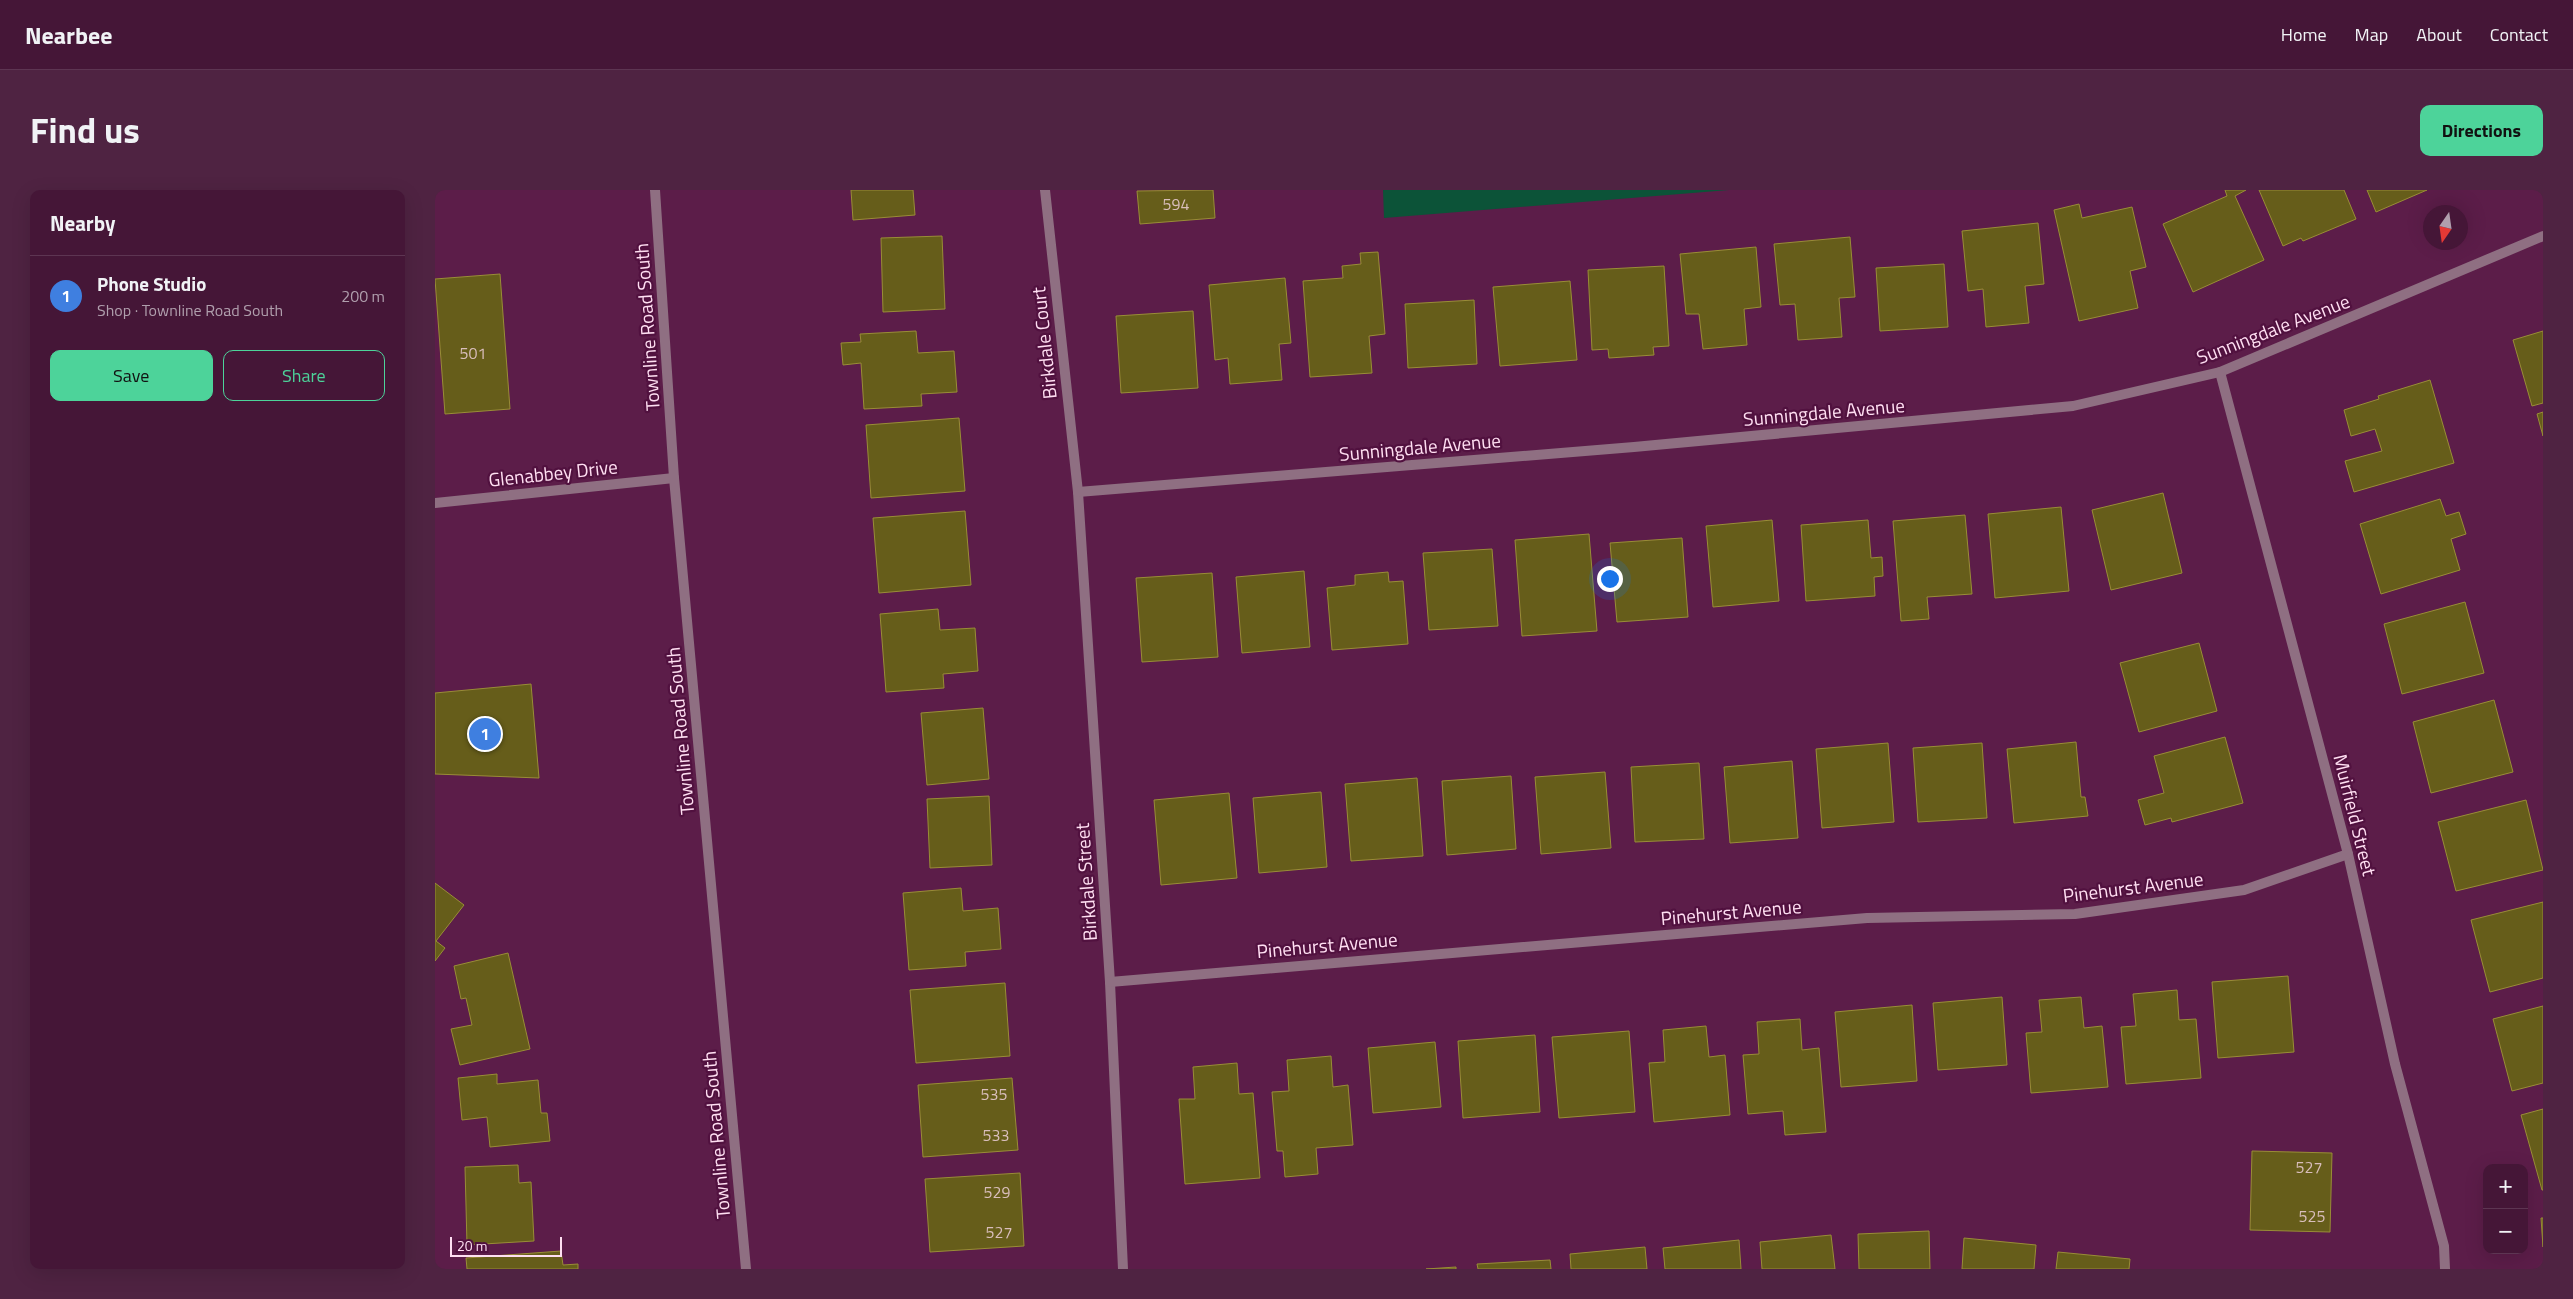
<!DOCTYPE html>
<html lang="en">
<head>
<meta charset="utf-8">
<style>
  body { margin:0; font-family:"Titillium Web",sans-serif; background:#4f2342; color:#f1f3f6 }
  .controls { position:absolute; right:15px; bottom:15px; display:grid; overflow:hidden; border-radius:10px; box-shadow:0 5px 20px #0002 }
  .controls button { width:45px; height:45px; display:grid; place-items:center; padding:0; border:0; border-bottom:1px solid #5d3552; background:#451637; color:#f1f3f6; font:25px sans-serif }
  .compass { position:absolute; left:1988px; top:15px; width:45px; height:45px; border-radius:50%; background:#451637; box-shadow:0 5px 20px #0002; rotate:193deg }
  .scale { position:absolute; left:15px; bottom:12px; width:112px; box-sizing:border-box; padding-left:5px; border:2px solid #ffdff2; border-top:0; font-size:14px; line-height:18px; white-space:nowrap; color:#ffdff2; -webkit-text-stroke:4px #51113f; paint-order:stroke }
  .you { position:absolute; left:1174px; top:388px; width:18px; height:18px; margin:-12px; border:4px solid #fff; border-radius:50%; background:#1a73e8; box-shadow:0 0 0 8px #1a73e833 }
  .badge { display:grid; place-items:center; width:32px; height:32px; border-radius:50%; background:#4dd39a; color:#fff; font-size:16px; font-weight:700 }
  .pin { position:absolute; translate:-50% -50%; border:2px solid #fff; box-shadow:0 1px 5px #0006 }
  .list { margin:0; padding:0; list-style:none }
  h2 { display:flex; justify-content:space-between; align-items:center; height:65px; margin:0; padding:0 20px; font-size:21px }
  h2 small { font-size:16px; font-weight:400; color:#b09fad }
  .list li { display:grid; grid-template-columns:32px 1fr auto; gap:15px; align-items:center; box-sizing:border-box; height:80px; padding:0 20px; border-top:1px solid #5d3552 }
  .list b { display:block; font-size:19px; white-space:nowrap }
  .list p { margin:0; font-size:16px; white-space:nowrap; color:#b09fad }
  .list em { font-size:16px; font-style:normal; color:#b09fad }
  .actions { display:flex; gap:10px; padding:15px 20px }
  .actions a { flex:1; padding:11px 0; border:1px solid #4dd39a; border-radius:10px; text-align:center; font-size:18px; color:#4dd39a }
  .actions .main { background:#4dd39a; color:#111 }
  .map { position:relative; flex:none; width:2108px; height:1079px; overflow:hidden; border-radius:10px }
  header { display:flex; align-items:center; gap:30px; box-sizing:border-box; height:70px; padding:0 25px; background:#451637; border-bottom:1px solid #5d3552 }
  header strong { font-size:24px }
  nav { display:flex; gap:28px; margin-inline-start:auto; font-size:18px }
  .intro { display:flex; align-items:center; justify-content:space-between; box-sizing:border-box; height:120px; padding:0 30px }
  h1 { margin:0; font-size:35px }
  .button { padding:12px 22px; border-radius:10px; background:#4dd39a; color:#111; font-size:18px; font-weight:700 }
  main { display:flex; gap:30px; padding:0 30px }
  aside { flex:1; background:#451637; border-radius:10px; box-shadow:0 5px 20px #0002 }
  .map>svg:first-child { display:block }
</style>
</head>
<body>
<header>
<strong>Nearbee</strong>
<nav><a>Home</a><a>Map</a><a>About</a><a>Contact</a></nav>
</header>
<div class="intro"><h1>Find us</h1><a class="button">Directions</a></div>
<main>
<aside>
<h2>Nearby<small></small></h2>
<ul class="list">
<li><span class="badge" style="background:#3f7fe0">1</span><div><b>Phone Studio</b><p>Shop · Townline Road South</p></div><em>200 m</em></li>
</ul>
<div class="actions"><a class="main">Save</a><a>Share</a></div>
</aside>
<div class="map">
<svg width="2108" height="1079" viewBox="0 0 2108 1079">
  <rect width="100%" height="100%" fill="#5c1d49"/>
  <polygon fill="#0c5338" points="948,0 1294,0 949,28"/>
  <g fill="#665d1a" stroke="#998d37">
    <polygon points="416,0 478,0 480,25 418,30"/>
    <polygon points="778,0 780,28 705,34 702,1"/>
    <polygon points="1790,0 1811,0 1800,6 1829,70 1758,102 1728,34 1792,6"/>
    <polygon points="1824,0 1909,0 1921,29 1868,51 1866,48 1848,56"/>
    <polygon points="1932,0 1992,0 1941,22"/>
    <polygon points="1644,14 1647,28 1697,17 1711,77 1695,81 1703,118 1644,131 1619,20"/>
    <polygon points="1603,33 1609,94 1590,96 1594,133 1551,137 1548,99 1533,101 1527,41"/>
    <polygon points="507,46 510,119 448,122 446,48"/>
    <polygon points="1415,47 1420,107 1404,108 1407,147 1363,150 1360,114 1345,115 1339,54"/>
    <polygon points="1321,57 1326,117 1309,119 1312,155 1268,159 1264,124 1251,124 1245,64"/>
    <polygon points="943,62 950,144 934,146 937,183 875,187 868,91 908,88 907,76 926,74 925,63"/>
    <polygon points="1509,74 1513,137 1445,141 1441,78"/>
    <polygon points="1229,76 1234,156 1218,157 1219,165 1174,168 1173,159 1157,160 1153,80"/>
    <polygon points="65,84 75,219 10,224 0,89"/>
    <polygon points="850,88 856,153 844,154 847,190 795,194 793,168 780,170 774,95"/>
    <polygon points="1135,91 1142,170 1065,176 1058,97"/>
    <polygon points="1039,110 1042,174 973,178 970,114"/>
    <polygon points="758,121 763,198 686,203 681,126"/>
    <polygon points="481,141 483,163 519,161 522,202 486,204 487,216 429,219 426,173 408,175 406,153 426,152 425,144"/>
    <polygon points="2108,141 2108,213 2097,216 2078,150"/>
    <polygon points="1995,190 2019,273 1919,302 1910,271 1947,261 1940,239 1916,246 1909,220 1944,209 1943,206"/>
    <polygon points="2108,222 2108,246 2102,224"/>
    <polygon points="524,228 530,301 436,308 431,235"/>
    <polygon points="1728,303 1747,383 1676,400 1657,320"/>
    <polygon points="2005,309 2011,326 2024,322 2031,344 2016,349 2025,380 1946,404 1925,334"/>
    <polygon points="1626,317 1634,401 1560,408 1553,324"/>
    <polygon points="530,321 536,395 444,403 438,328"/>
    <polygon points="1530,325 1537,404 1492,407 1494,429 1466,431 1458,331"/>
    <polygon points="1337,330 1344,411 1278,417 1271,336"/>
    <polygon points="1433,330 1436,368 1447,367 1448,386 1439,387 1440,406 1371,411 1366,335"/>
    <polygon points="1154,344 1162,441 1087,446 1080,350"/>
    <polygon points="1247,348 1253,427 1182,432 1175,353"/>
    <polygon points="1057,359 1063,436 994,440 988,363"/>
    <polygon points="869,381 875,457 807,463 801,387"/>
    <polygon points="953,382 954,392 968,391 973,454 897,460 892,398 920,395 920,385"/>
    <polygon points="777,383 783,467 707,472 701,388"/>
    <polygon points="2030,412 2049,483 1967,504 1949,434"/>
    <polygon points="503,419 505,440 540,438 543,481 508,484 509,498 451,502 445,424"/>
    <polygon points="1764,453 1782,521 1704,542 1685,473"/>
    <polygon points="96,494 104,588 0,584 0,503"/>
    <polygon points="2059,510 2078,582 1996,603 1978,532"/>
    <polygon points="548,518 554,589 492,595 486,523"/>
    <polygon points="1790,547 1808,613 1737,632 1736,628 1710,635 1703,610 1729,603 1719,566"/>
    <polygon points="1641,552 1646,607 1650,607 1653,626 1579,633 1572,559"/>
    <polygon points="1453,553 1459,632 1387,638 1381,559"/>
    <polygon points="1547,553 1552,628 1483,632 1478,558"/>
    <polygon points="1357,571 1363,648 1295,653 1289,577"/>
    <polygon points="1264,573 1269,649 1200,652 1196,577"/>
    <polygon points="1170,582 1176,658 1106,664 1100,587"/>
    <polygon points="1076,586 1081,659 1012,665 1007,591"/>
    <polygon points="982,588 988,666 916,671 910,594"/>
    <polygon points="886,602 892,677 824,683 818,608"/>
    <polygon points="794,603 802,688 726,695 719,610"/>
    <polygon points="554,606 557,675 495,678 492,609"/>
    <polygon points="2091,610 2108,680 2021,701 2003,632"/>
    <polygon points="0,693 29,715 1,751 10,758 0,771"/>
    <polygon points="526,698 528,721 563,718 566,759 530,762 531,776 474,780 468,703"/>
    <polygon points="2108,712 2108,788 2055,802 2036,730"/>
    <polygon points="73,763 95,859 25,875 16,839 37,835 31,808 26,809 19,776"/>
    <polygon points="1853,786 1859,862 1783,868 1777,792"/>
    <polygon points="570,793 575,866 481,873 475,800"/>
    <polygon points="1742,800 1744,830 1761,829 1766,888 1691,894 1686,837 1701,836 1698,804"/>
    <polygon points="1567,807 1572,875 1503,880 1498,813"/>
    <polygon points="1646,807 1649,838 1667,836 1673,897 1596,903 1591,843 1607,842 1604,810"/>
    <polygon points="1477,815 1482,891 1406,897 1400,822"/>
    <polygon points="2108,816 2108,893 2077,901 2058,829"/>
    <polygon points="1365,829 1367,860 1384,858 1391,942 1350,945 1348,921 1313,924 1308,865 1324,864 1322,832"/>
    <polygon points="1271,836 1274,867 1290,865 1295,925 1219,932 1214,873 1230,872 1228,840"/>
    <polygon points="1194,841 1200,922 1124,928 1117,847"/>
    <polygon points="1100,845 1105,922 1028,928 1023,851"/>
    <polygon points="1000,852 1006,917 938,923 933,858"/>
    <polygon points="896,866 898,897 913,895 918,955 881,958 883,984 850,987 848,961 842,961 837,902 854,901 852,870"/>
    <polygon points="802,873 804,904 818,903 825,988 750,994 744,909 760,909 758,877"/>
    <polygon points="62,884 62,894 103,890 106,923 112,923 115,951 55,957 52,927 27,930 23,888"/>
    <polygon points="577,888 583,960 488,967 483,895"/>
    <polygon points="2108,919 2108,1000 2107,1000 2086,925"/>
    <polygon points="1817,961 1897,963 1895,1042 1815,1040"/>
    <polygon points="83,975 84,993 96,992 99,1051 32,1055 30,977"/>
    <polygon points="585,983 589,1056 495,1062 490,989"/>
    <polygon points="2106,1028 2108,1028 2108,1057"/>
    <polygon points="1494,1041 1495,1079 1424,1079 1423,1044"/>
    <polygon points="1396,1045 1400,1079 1327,1079 1325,1052"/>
    <polygon points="1529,1048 1601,1055 1599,1079 1527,1079"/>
    <polygon points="1304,1050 1306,1079 1230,1079 1228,1058"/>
    <polygon points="1210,1057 1212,1079 1136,1079 1135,1064"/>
    <polygon points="126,1061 128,1075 143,1074 143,1079 32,1079 31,1068"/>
    <polygon points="1623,1062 1695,1069 1694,1079 1621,1079"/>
    <polygon points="1115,1070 1116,1079 1043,1079 1042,1074"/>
    <polygon points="1021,1077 1021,1079 991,1079"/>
  </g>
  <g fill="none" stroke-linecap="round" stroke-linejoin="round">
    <g stroke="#8f6f82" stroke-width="10">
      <polyline points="610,0 643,302 675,792 688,1079"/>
      <polyline points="1785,182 1913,664 1960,874 2009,1056 2010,1079"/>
      <polyline points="643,302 1199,257 1638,216 1785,182 2108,46"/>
      <polyline points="0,313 239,288"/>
      <polyline points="675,792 1432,728 1640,724 1809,700 1913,664"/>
    </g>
    <polyline stroke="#8f6f82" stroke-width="10" points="220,0 239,288 311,1079"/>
  </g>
  <g text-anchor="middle" stroke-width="4.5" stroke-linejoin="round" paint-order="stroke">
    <g font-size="16" fill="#d9bebc">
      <text x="741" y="20">594</text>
      <text x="38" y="169">501</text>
      <text x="559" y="910">535</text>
      <text x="561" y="951">533</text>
      <text x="1874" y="983">527</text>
      <text x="562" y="1008">529</text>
      <text x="1877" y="1032">525</text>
      <text x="564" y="1048">527</text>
    </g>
    <g font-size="19" fill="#ffdff2" stroke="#51113f">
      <text transform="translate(212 137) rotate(-94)" y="7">Townline Road South</text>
      <text transform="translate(1838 139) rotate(-21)" y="7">Sunningdale Avenue</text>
      <text transform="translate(609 153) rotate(-96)" y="7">Birkdale Court</text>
      <text transform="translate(1389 222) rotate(-5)" y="7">Sunningdale Avenue</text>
      <text transform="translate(985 257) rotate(-5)" y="7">Sunningdale Avenue</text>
      <text transform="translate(118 283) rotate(-6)" y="7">Glenabbey Drive</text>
      <text transform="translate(245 541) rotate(-95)" y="7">Townline Road South</text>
      <text transform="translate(1920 625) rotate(76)" y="7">Muirfield Street</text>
      <text transform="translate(651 692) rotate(-94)" y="7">Birkdale Street</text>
      <text transform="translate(1698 697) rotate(-7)" y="7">Pinehurst Avenue</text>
      <text transform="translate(1296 722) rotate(-5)" y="7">Pinehurst Avenue</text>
      <text transform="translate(892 755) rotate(-5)" y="7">Pinehurst Avenue</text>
      <text transform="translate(281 945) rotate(-95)" y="7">Townline Road South</text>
    </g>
  </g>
</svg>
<div class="controls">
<button>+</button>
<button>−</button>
</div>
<svg class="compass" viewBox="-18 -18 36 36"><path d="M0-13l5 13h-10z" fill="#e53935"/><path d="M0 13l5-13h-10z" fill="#b09fad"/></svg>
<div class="scale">20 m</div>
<div class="you"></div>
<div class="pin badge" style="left:50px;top:544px;background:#3f7fe0">1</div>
</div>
</main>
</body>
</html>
